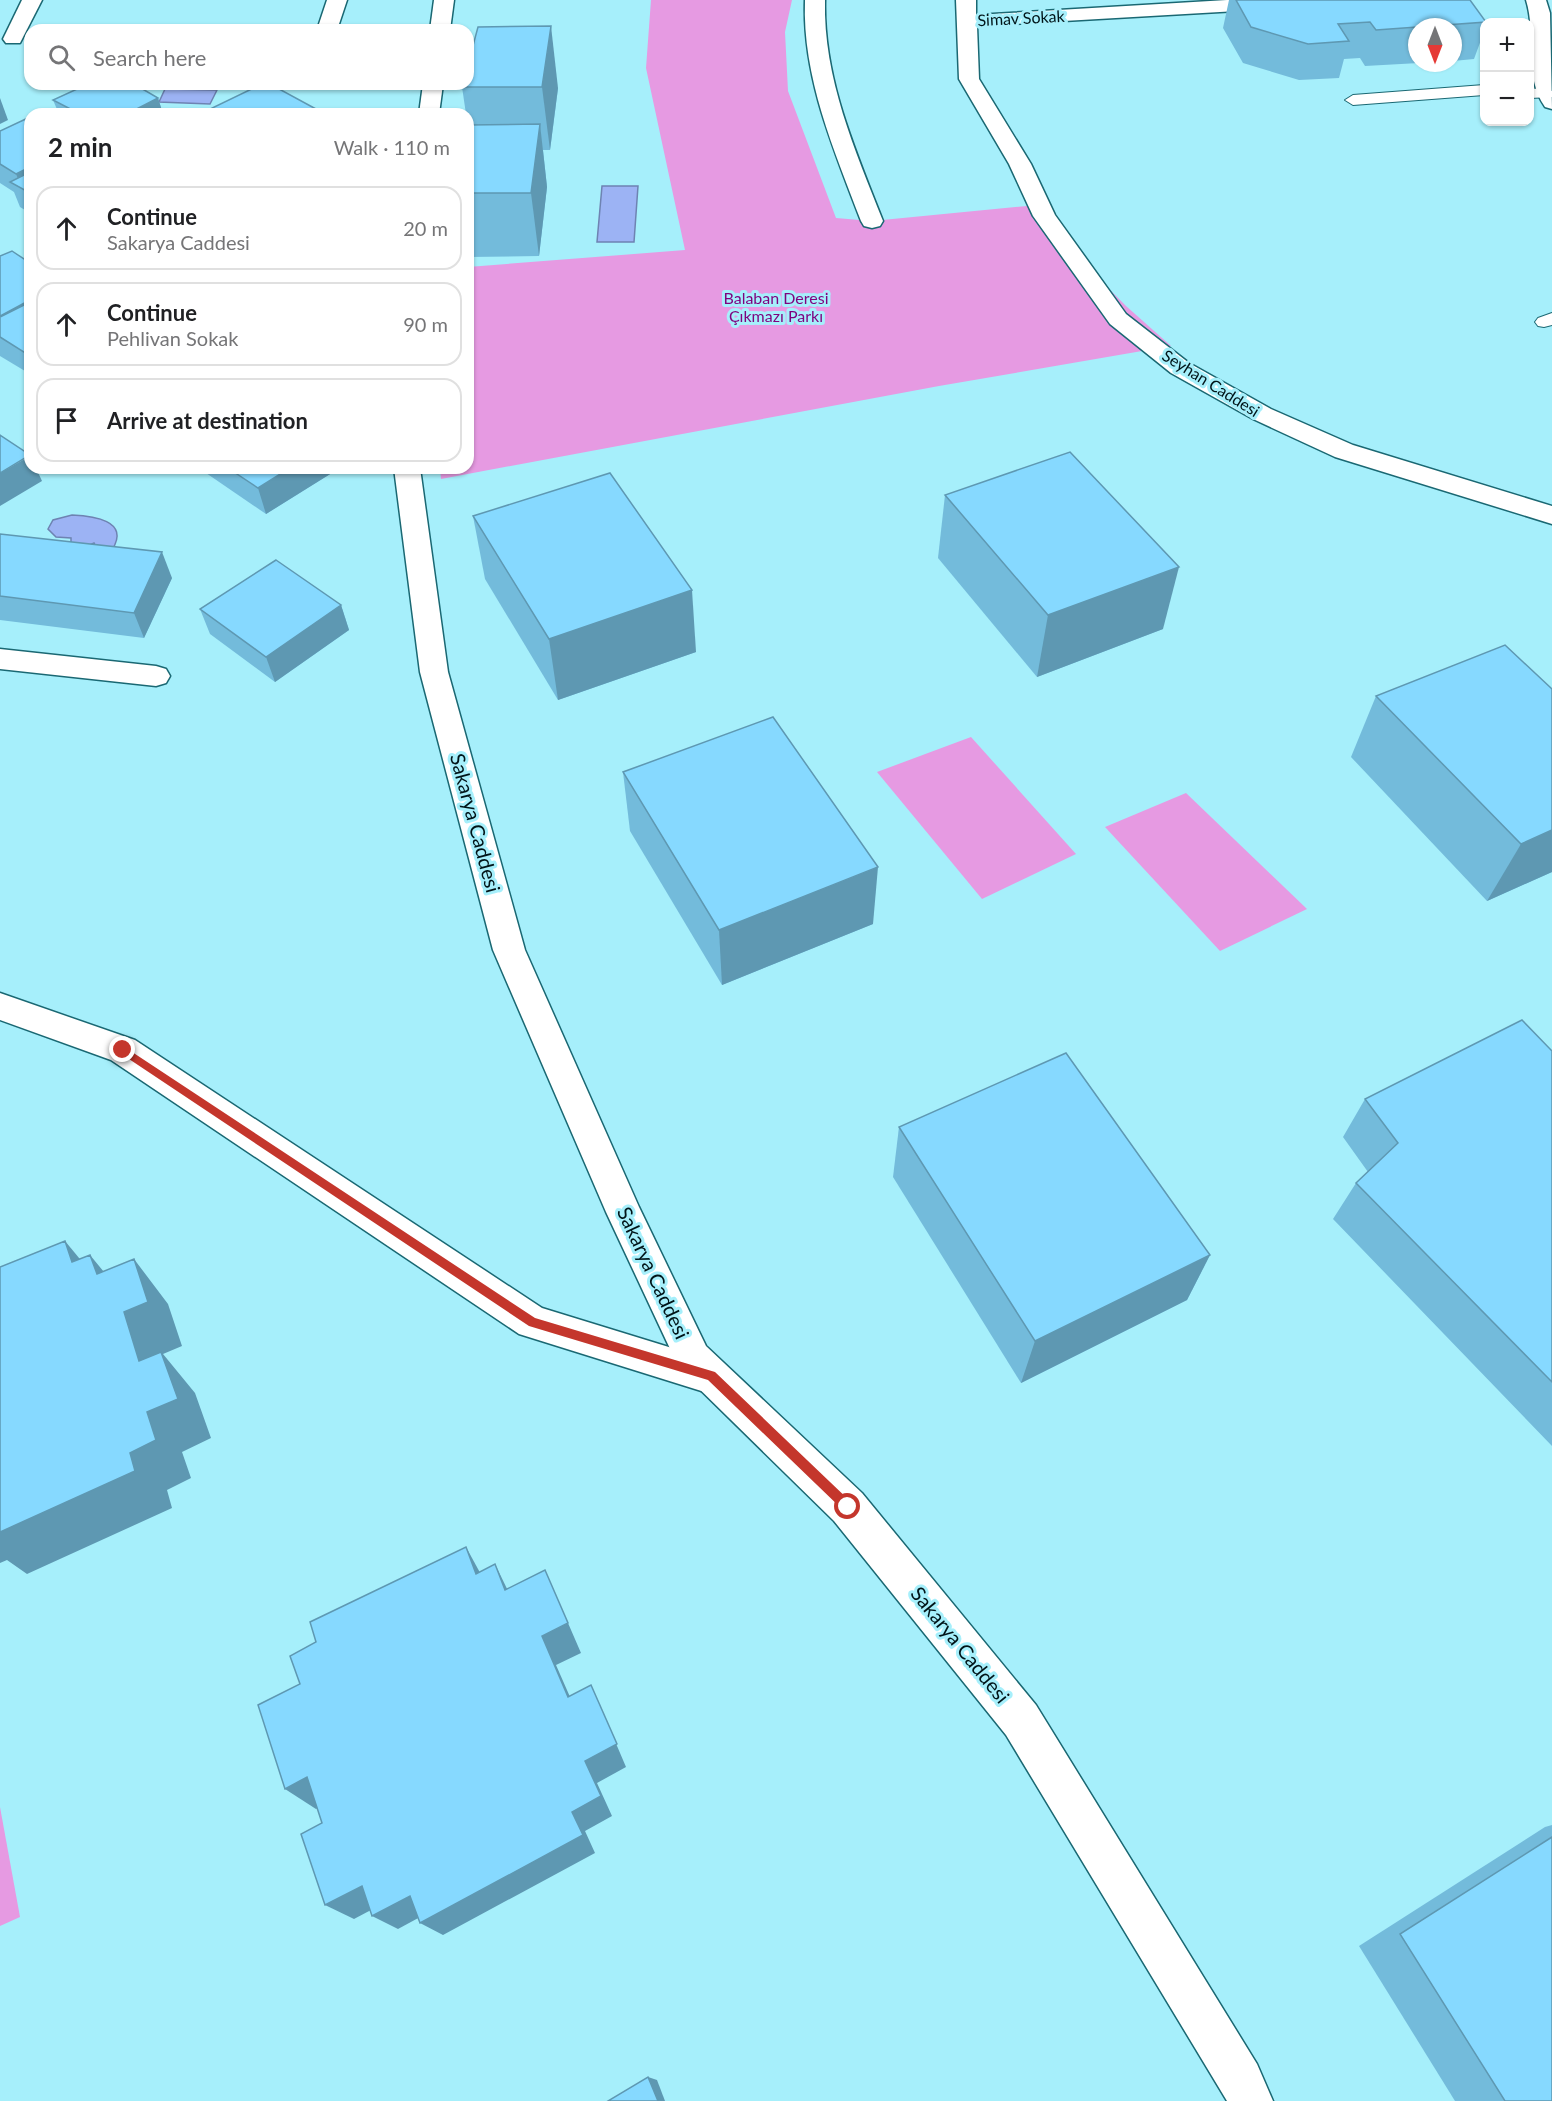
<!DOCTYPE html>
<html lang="en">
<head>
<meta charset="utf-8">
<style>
  body { margin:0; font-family:Lato,sans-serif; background:#f2f2f2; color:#202124 }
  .controls { position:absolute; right:18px; top:18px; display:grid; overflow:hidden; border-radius:12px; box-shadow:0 2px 4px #0004 }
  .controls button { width:54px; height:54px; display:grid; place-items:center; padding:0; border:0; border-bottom:2px solid #e0e0e0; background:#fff; color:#202124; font:30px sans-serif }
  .compass { position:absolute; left:1408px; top:18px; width:54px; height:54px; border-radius:50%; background:#fff; box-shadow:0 2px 4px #0004; rotate:180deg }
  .stop { position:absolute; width:18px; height:18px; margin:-14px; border:4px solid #c4362c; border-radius:50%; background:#fff }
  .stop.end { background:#c4362c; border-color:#fff; box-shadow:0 2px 6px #0008 }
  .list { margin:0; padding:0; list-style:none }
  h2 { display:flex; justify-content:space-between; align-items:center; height:78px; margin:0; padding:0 24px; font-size:26px }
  h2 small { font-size:20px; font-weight:400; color:#757577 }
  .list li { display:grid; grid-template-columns:39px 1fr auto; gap:18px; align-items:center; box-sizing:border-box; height:84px; margin:0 12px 12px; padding:0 12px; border:2px solid #e0e0e0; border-radius:18px }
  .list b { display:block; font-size:22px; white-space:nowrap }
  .list p { margin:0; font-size:20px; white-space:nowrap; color:#757577 }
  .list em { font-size:20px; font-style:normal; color:#757577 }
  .icon { flex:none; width:33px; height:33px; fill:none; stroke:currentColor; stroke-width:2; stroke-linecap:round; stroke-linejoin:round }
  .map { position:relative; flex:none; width:1552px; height:2101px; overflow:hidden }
  .search { position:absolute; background:#fff; box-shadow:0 2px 4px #0004; left:24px; top:24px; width:450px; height:66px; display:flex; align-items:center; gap:15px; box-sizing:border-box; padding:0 21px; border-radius:18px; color:#757577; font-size:22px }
  .panel { position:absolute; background:#fff; box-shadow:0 2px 4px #0004; left:24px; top:108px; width:450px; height:366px; border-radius:18px }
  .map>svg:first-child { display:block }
</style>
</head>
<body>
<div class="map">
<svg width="1552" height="2101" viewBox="0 0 1552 2101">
  <rect width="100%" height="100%" fill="#a6effb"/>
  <g fill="#e69ae2">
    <polygon points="651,0 792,0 785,32 788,91 836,218 872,221 1027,206 1126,306 1171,346 939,386 441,479 440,468 468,468 468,267 685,250 646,68"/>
    <polygon points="971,737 1076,854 982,899 877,772"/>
    <polygon points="1186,793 1307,909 1220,951 1105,827"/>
    <polygon points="0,1807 20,1917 0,1926"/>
  </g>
  <g fill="#9cb3f4" stroke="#6e83b2" stroke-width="1.5">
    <polygon points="165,89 217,90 210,104 159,102"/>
    <polygon points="602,186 638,186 634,242 597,242"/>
    <path d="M72 515C92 516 131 520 112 550L95 545 94 543 85 547 71 544V538L56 537 48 529 53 520Z"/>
  </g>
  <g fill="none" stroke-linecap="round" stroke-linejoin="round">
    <defs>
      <g id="lane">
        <polygon points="1484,85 1484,95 1353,105 1345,100 1353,95"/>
        <polygon points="1530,88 1552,91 1552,97 1530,98"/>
        <polygon points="1552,313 1552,325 1544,327 1538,326 1535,322 1538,318"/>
      </g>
      <g id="street">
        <polygon points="22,0 42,0 20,43 6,43 3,39"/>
        <polygon points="327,0 347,0 337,30 317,30"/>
        <path d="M805 0H825C823 78 855 150 883 221L880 226 872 228 864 226 861 221C834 150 802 77 805 0Z"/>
        <polygon points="956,0 976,0 976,15 1227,0 1336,0 1333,4 1326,6 977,26 979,79 1031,164 1055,215 1126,314 1189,363 1271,409 1353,445 1552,506 1552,524 1335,457 1253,419 1171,373 1110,324 1033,216 1009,164 959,79"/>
        <polygon points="0,649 156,666 166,669 170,676 166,683 156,686 0,669"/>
        <polygon points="0,993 135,1040 542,1308 724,1364 730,1376 724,1388 711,1394 519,1334 111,1060 0,1020"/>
      </g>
      <g id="secondary">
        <polygon points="434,0 454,0 450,30 430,30"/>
        <polygon points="423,84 443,84 439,114 419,114"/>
        <polygon points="394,468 420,468 448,672 525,950 639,1207 706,1346 862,1493 1036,1705 1257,2064 1273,2101 1227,2101 1006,1735 834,1521 680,1370 606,1212 493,950 420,672"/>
      </g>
      <path id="primary" d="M1526 0H1546L1550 13 1552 109 1545 107C1523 76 1537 35 1526 0Z"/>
    </defs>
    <use href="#lane" stroke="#1a6873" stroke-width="2"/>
    <use href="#street" stroke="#1a6873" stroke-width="3"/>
    <use href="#secondary" stroke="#1a6873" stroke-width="3"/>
    <use href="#primary" stroke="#1a6873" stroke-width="3"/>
    <use href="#lane" fill="#fff" fill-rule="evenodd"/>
    <use href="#street" fill="#fff" fill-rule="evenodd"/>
    <use href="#secondary" fill="#fff" fill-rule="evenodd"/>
    <use href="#primary" fill="#fff" fill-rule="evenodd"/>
  </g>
  <g fill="#73bbdb">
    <polygon points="1229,0 1470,0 1485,22 1485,29 1474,59 1453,61 1453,27 1417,27 1417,63 1419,63 1365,66 1360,58 1344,59 1339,78 1299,80 1243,63 1223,28"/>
    <polygon points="468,64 558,88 550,150 543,150 547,187 539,256 468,257 468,114 466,114 462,87"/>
    <polygon points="158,98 163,114 59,114 53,100"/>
    <polygon points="30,117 30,213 20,207 14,192 0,183 0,131"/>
    <polygon points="0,256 30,263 30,374 0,356"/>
    <polygon points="205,468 334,468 335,471 266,514 206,473"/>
    <polygon points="945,495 1163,629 1037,677 938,558"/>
    <polygon points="473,516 696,652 558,700 485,579"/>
    <polygon points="0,534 172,578 144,638 0,620"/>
    <polygon points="341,605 349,630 275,682 210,634 200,609"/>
    <polygon points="1552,689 1552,872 1487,901 1351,757 1376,696"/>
    <polygon points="623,772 873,924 722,985 630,831"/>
    <polygon points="1552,1051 1552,1446 1333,1219 1356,1183 1368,1172 1343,1137 1365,1099"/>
    <polygon points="899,1127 1210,1255 1187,1300 1021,1383 893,1177"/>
    <polygon points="1552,1825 1552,2101 1455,2101 1359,1946 1545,1827"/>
  </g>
  <g fill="#5e98b2">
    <polygon points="551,26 558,88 550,150 542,87"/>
    <polygon points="0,98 8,120 0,124"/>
    <polygon points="158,98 163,114 127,114"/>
    <polygon points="316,109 317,114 305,114"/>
    <polygon points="540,124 547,187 539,256 531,193"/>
    <polygon points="30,167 30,193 22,188 16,174"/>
    <polygon points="30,300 30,331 0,336 0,316"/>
    <polygon points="30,456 30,468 36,468 42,481 0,506 0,473"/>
    <polygon points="290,468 334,468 335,471 266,514 258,488"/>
    <polygon points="162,552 172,578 144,638 134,613"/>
    <polygon points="1179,567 1163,629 1037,677 1048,615"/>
    <polygon points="692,590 696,652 558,700 549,639"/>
    <polygon points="341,605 349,630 275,682 266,657"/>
    <polygon points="1552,830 1552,872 1487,901 1521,844"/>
    <polygon points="878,867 873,924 722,985 719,930"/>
    <polygon points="65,1241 103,1287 72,1262"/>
    <polygon points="90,1255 127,1300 134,1259 168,1304 182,1346 163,1354 195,1393 211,1438 182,1452 191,1478 167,1490 172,1508 27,1574 7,1560 0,1563 0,1532 130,1453 147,1412 139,1361 124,1312 97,1274"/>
    <polygon points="1210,1255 1187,1300 1021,1383 1035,1341"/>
    <polygon points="466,1547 484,1580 476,1574"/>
    <polygon points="495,1564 511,1597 505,1590"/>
    <polygon points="568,1623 581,1653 556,1665 581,1722 568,1697 542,1636"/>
    <polygon points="591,1685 626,1767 597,1783 612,1816 585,1831 595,1853 443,1935 420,1923 572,1812 585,1761"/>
    <polygon points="307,1777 336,1799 316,1809 285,1789"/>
    <polygon points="362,1886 388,1901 354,1919 325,1905"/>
    <polygon points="410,1896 433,1910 398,1929 372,1916"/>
    <polygon points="648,2077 657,2080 665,2101 658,2101"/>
  </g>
  <g fill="#86d9ff" stroke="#5e98b2" stroke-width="1.5">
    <polygon points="1236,0 1470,0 1486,22 1376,30 1370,22 1338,24 1349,41 1308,44 1251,27"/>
    <polygon points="551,26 542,87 462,87 463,84 468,84 468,64 478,27"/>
    <polygon points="88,84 134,84 158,98 127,114 80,114 53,100"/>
    <polygon points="262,84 270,84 316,109 305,114 215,114 208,110"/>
    <polygon points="30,117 30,167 16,174 0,164 0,131"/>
    <polygon points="540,124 531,193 468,193 468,125"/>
    <polygon points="30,172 30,193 10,182"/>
    <polygon points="12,251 30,263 30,300 0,316 0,256"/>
    <polygon points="30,302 30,356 0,337 0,317"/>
    <polygon points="0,435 30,455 0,473"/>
    <polygon points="1070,452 1179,567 1048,615 945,495"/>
    <polygon points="228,468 290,468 258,488"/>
    <polygon points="610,473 692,590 549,639 473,516"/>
    <polygon points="0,534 162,552 134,613 0,596"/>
    <polygon points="276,560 341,605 266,657 200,609"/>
    <polygon points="1505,645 1552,689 1552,830 1521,844 1376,696"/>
    <polygon points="773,717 878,867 719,930 623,772"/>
    <polygon points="1522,1020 1552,1051 1552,1382 1356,1183 1398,1143 1365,1099"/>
    <polygon points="1066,1053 1210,1255 1035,1341 899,1127"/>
    <polygon points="65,1241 72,1262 90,1255 97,1274 134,1259 148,1302 124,1312 139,1361 161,1352 178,1399 147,1412 156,1440 130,1453 135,1471 0,1532 0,1267"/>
    <polygon points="466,1547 476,1574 495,1564 505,1590 545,1570 568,1623 542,1636 568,1697 591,1685 617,1744 585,1761 601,1796 572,1812 583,1835 420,1923 410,1896 372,1916 362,1886 325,1905 301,1834 322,1823 307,1777 285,1789 258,1705 300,1684 290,1656 316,1642 310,1622"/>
    <polygon points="1552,1837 1552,2101 1505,2101 1400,1934"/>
    <polygon points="648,2077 658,2101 608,2101"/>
  </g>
  <polygon fill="#c4362c" points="123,1046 535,1318 715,1372 852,1503 852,1511 844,1511 708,1380 529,1326 120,1053 120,1047"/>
  <g text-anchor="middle" stroke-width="6" stroke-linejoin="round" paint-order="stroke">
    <g font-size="16" fill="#011418" stroke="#a6effb">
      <text transform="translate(1021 18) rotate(-3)" y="6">Simav Sokak</text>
      <text transform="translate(1211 383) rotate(32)" y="6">Seyhan Caddesi</text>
    </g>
    <g font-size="16" fill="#7f027e" stroke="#a6effb">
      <text x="776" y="304">Balaban Deresi<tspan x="776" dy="18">Çıkmazı Parkı</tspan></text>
    </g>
    <g font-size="20" fill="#011418" stroke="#a6effb">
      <text transform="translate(475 823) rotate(75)" y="7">Sakarya Caddesi</text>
      <text transform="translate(653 1273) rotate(65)" y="7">Sakarya Caddesi</text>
      <text transform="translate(960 1645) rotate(51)" y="7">Sakarya Caddesi</text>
    </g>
  </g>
</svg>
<div class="controls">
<button>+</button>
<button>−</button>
</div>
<svg class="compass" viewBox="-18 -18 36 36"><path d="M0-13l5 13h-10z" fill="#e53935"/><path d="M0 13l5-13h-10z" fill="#757577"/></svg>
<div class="stop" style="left:848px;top:1507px"></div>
<div class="stop end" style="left:123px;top:1050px"></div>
<div class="search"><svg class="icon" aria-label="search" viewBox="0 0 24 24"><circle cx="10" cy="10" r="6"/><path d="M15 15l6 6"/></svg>Search here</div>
<section class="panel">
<h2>2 min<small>Walk · 110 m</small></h2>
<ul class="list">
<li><svg class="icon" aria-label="ahead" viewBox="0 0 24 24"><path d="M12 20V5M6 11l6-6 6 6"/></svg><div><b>Continue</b><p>Sakarya Caddesi</p></div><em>20 m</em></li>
<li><svg class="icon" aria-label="ahead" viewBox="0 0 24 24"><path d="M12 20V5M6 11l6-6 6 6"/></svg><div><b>Continue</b><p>Pehlivan Sokak</p></div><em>90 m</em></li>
<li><svg class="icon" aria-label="arrive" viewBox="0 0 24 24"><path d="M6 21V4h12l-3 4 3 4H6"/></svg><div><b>Arrive at destination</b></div></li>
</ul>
</section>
</div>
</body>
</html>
